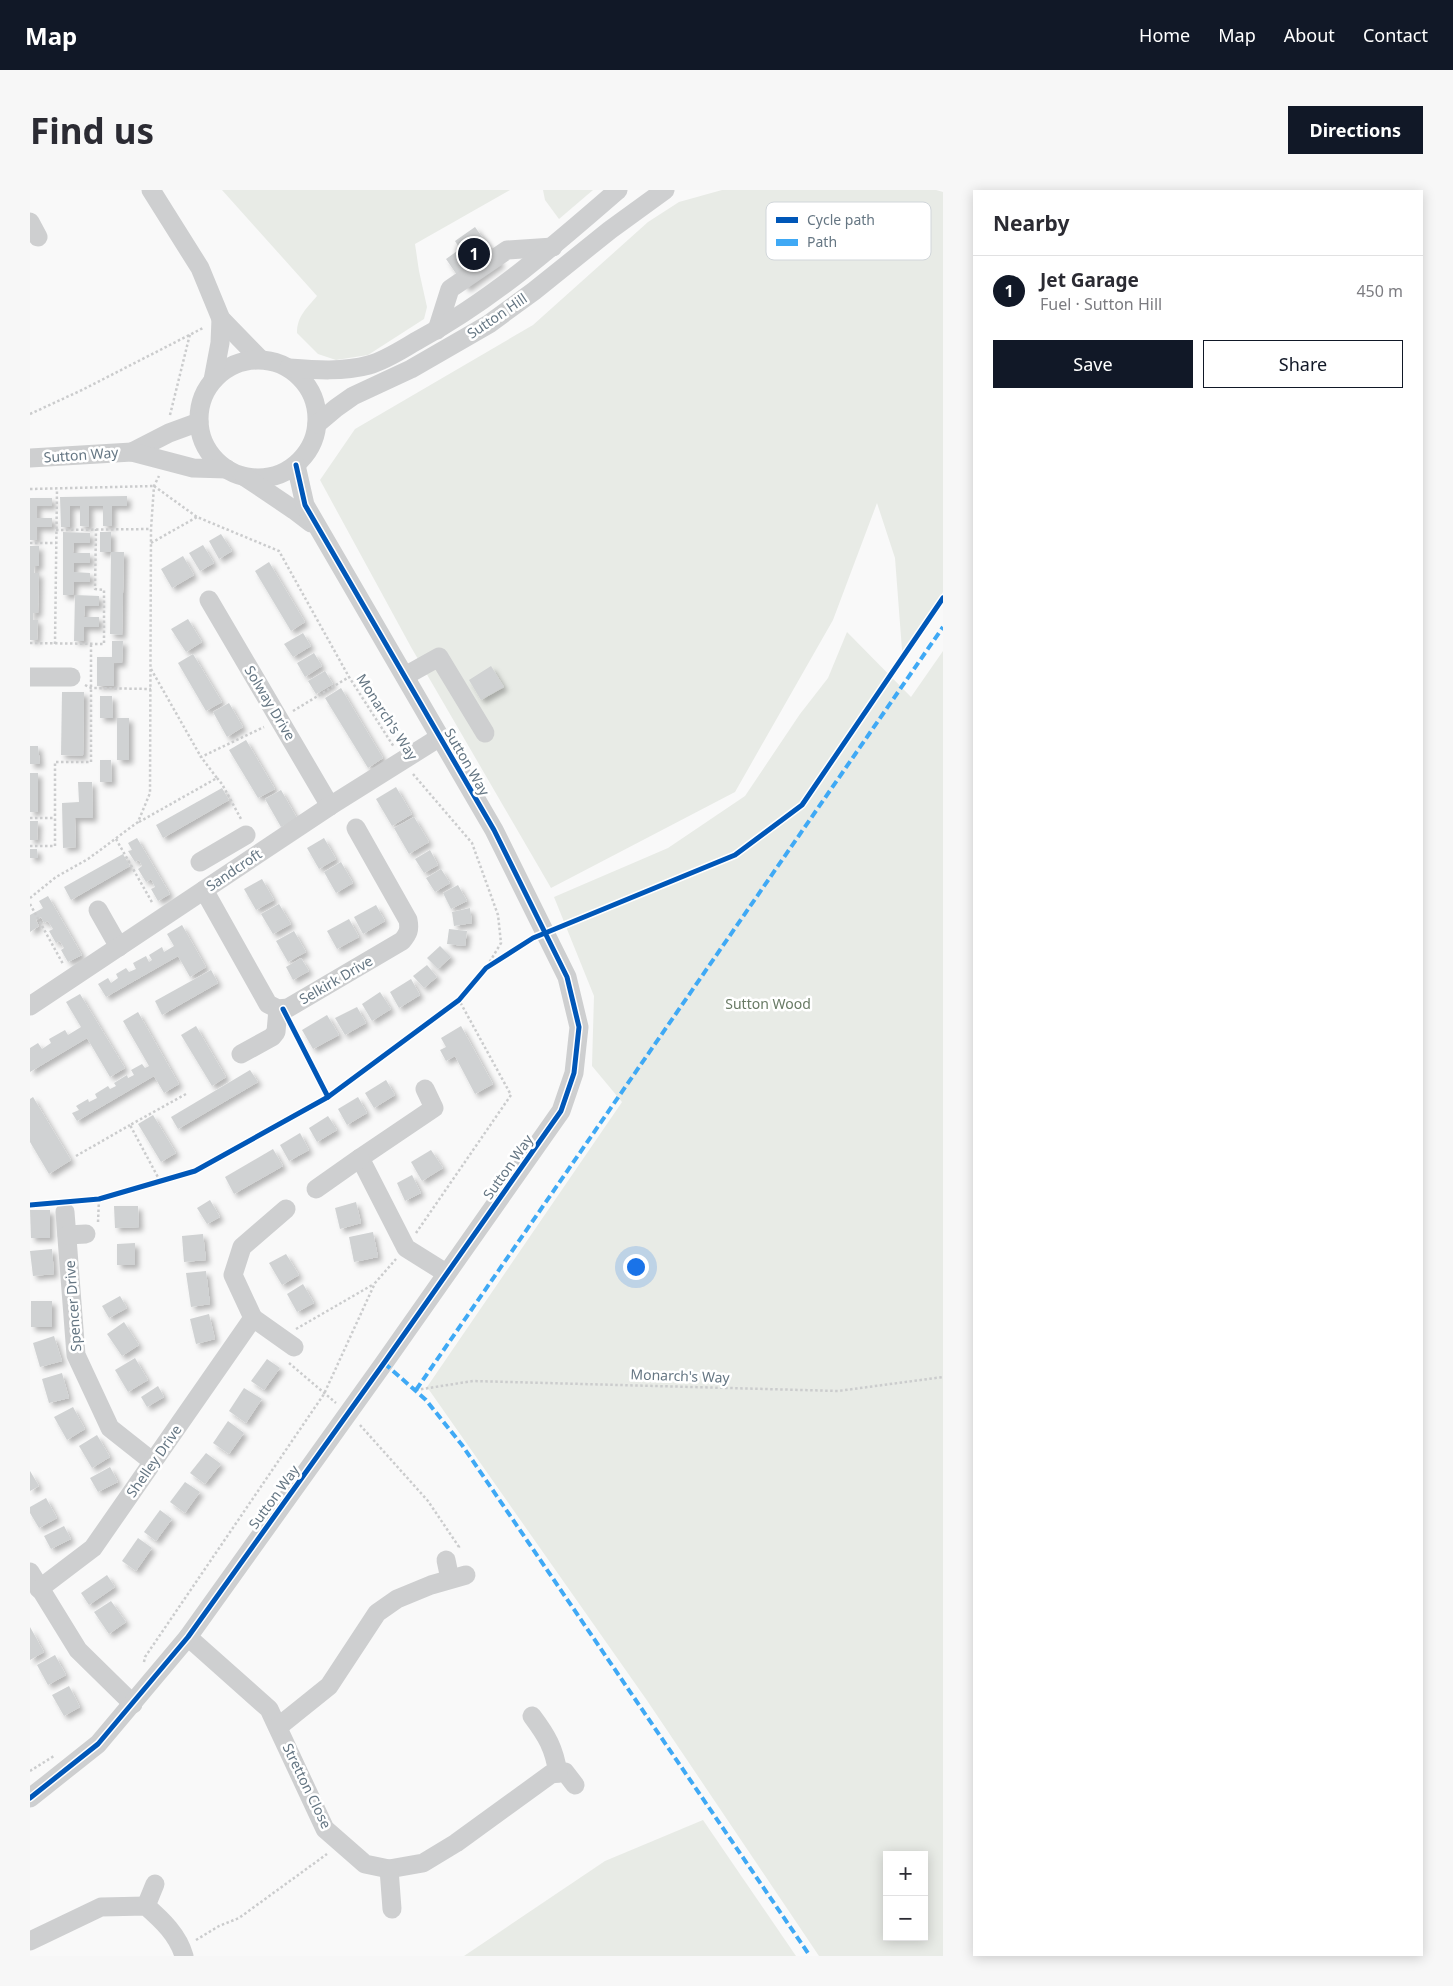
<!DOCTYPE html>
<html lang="en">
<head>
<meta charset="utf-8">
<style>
  body { margin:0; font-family:"Noto Sans",sans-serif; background:#f7f7f7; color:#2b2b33 }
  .controls { position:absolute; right:15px; bottom:15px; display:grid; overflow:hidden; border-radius:0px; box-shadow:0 2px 12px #0003 }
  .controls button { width:45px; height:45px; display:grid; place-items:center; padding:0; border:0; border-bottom:1px solid #e1e1e2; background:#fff; color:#2b2b33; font:25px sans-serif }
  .you { position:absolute; left:605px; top:1076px; width:18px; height:18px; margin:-12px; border:4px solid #fff; border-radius:50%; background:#1a73e8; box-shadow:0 0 0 8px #1a73e833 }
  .badge { display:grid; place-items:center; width:32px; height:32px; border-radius:50%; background:#111827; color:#fff; font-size:16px; font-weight:700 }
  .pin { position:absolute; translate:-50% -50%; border:2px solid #fff; box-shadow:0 1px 5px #0006 }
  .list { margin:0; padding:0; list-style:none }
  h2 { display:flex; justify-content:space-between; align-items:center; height:65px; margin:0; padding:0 20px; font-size:21px }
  h2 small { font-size:16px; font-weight:400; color:#7c7c81 }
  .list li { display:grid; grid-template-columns:32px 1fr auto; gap:15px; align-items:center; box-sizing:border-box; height:70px; padding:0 20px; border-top:1px solid #e1e1e2 }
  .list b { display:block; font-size:19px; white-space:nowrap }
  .list p { margin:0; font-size:16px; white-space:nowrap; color:#7c7c81 }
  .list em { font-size:16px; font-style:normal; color:#7c7c81 }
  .actions { display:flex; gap:10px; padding:15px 20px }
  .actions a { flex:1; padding:11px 0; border:1px solid #111827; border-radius:0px; text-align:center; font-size:18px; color:#111827 }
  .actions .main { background:#111827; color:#fff }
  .map { position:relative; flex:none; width:913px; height:1766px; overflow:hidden; border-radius:0px }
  header { display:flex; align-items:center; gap:30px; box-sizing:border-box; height:70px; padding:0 25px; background:#111827; color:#fff }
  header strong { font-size:24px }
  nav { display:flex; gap:28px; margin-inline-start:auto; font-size:18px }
  .intro { display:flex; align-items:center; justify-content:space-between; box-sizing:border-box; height:120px; padding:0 30px }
  h1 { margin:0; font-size:35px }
  .button { padding:12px 22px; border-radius:0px; background:#111827; color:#fff; font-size:18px; font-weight:700 }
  main { display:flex; gap:30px; padding:0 30px }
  aside { flex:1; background:#fff; border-radius:0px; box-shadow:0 2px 12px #0003 }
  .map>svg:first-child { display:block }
</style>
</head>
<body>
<header>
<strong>Map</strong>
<nav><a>Home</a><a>Map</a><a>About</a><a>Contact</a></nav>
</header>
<div class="intro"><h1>Find us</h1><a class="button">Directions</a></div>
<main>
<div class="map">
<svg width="913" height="1766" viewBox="0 0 913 1766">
  <defs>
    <filter id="shadow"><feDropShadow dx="4" dy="4" stdDeviation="2.5" flood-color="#0004"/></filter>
  </defs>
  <rect width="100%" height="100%" fill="#f9f9f9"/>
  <g fill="#e8ebe6" fill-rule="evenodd">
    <path d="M192 0H480L385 54 389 81 397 117 394 129 338 165 306 170 288 164 267 143C267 126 277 118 287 106Z"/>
    <polygon points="513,0 563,0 529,29 515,10"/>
    <polygon points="692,0 906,0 913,2 913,402 873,473 865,368 847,313 803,430 705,602 521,698 381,457 290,290 325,239 503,135 618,32 649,12"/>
    <path d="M817 442 881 507 913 461V1766H789L616 1509 397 1197 592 912 562 876 564 806 524 707 638 658 715 606 770 524 798 488ZM857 1665H894V1747H857Z"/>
    <polygon points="673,1630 766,1766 434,1766 575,1671"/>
  </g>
  <g fill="#d0d2d3" filter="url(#shadow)">
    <polygon points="445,37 471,73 436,98 416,69 430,59 425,51"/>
    <polygon points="97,306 97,316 82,316 82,336 73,336 73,316 59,316 59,337 50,336 50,316 40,316 40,337 31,337 30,307"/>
    <polygon points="0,308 22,308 22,316 7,316 7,328 22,328 22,337 7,337 7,350 0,350"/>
    <polygon points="33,342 60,343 60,353 44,353 43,363 60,363 60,373 44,373 44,382 60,383 60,392 44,392 43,405 33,405"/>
    <polygon points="70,342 81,342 81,362 94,362 92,445 80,444 81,362 70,362"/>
    <polygon points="191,344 202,361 189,369 179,351"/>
    <polygon points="173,355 184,373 170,381 159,363"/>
    <polygon points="0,356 9,356 9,376 5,376 4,383 9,383 8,423 3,423 3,430 8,430 7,450 0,450"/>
    <polygon points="153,366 164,385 142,398 131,379"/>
    <polygon points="239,372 275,432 261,441 225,381"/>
    <polygon points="45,405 69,406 69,416 55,416 54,427 69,427 69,437 54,437 54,451 44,451"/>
    <polygon points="158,429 172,452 156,462 141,439"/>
    <polygon points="273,443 281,456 263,467 254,454"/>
    <polygon points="82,451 93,451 92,473 84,473 84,496 67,496 67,467 82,467"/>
    <polygon points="284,463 292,476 275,487 267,473"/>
    <polygon points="163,464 192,512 176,521 148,473"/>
    <polygon points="461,476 474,497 451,510 439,490"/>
    <polygon points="295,481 303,494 286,504 278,491"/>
    <polygon points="311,498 353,568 338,578 295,508"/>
    <polygon points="32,502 54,502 53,566 31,565"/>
    <polygon points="70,506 82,506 83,528 70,528"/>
    <polygon points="199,513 213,537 197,547 183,522"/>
    <rect x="87" y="528" width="12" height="42"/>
    <polygon points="216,550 245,599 228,608 199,560"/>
    <polygon points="0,556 8,556 10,574 0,574"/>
    <polygon points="70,570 81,570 82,592 70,592"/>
    <rect x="0" y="583" width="8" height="39"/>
    <polygon points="48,592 62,592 63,628 45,628 46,657 33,658 32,613 49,612"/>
    <polygon points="366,597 382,624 362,636 346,609"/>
    <polygon points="192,598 199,610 133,648 126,635"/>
    <polygon points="251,600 267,628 251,637 235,609"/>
    <polygon points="384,627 399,652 379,664 364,638"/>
    <polygon points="0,631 8,631 7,650 0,650"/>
    <polygon points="107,648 140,704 128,711 121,699 125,697 121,689 116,692 108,679 112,676 109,670 105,672 98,661 102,660 98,653"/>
    <polygon points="294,648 306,669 289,679 277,658"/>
    <polygon points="0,659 7,659 8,668 0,668"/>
    <polygon points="400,660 408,675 394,683 385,669"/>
    <polygon points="93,664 100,676 41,710 34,697"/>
    <polygon points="311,672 323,693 306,703 294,682"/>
    <polygon points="411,679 420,693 405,702 396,688"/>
    <polygon points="232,689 244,710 226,720 214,699"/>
    <polygon points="428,695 437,711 421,719 413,703"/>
    <polygon points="18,706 52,765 38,772 31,760 34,758 30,751 26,753 19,741 23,739 18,731 14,733 11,727 6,730 9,736 0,742 0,725 13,718 9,711"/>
    <polygon points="249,714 261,734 243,744 231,724"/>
    <polygon points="346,715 355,731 333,744 324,727"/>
    <polygon points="440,718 442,733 424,736 422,722"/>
    <polygon points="319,729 329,747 307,759 297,741"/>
    <polygon points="152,735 176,777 160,787 148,766 76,807 68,794 78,788 81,793 88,788 86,784 96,778 99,782 106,779 103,773 116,766 119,772 122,770 119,765 132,757 134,762 144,756 137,744"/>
    <polygon points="419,739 437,741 435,756 417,754"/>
    <polygon points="264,741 276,762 258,772 246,751"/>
    <polygon points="410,756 421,767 408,779 397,768"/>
    <polygon points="271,768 279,781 263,790 256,777"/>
    <polygon points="397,775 407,787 394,798 383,786"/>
    <polygon points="181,780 188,793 132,825 125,811"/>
    <polygon points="381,789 390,805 369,818 360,802"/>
    <polygon points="350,802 361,819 342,831 332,814"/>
    <polygon points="50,804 95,878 80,887 57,848 0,882 0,858 8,853 12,859 21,853 19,849 35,840 38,845 51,837 36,812"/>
    <polygon points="327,817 336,833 315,845 305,828"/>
    <polygon points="108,822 149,894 134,903 124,886 47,931 42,923 49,920 46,916 58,909 59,912 67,908 65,904 78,896 80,899 86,896 84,893 97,885 98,888 104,885 101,880 112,874 115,878 119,876 93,831"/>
    <polygon points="297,825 309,845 283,859 272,840"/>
    <polygon points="166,836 196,887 182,896 151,845"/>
    <polygon points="431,836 463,894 445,904 425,866 416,871 410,860 416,857 411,848"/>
    <polygon points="220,880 228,892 148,939 141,927"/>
    <polygon points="356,890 365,905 344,918 335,903"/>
    <polygon points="3,907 41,970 19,984 0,952 0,909"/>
    <polygon points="328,907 337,923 317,935 308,919"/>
    <polygon points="123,925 146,963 131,972 108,934"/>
    <polygon points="298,926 307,940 287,952 279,938"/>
    <polygon points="270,943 279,960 259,971 250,955"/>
    <polygon points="243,959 253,976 204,1004 195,987"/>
    <polygon points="401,960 413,978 392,991 381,972"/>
    <polygon points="382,985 391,1003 375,1011 367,993"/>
    <polygon points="180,1010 190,1027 177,1034 167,1018"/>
    <polygon points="326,1012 331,1033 310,1039 305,1018"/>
    <polygon points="84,1016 108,1016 109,1037 85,1038"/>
    <polygon points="0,1020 20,1020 20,1048 1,1048"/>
    <polygon points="343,1042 348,1067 324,1072 319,1047"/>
    <polygon points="173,1044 176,1070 154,1072 152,1046"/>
    <polygon points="105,1053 105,1075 87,1075 87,1054"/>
    <polygon points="22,1059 24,1084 3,1086 0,1061"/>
    <polygon points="256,1064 269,1085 252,1095 239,1073"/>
    <polygon points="176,1081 180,1114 161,1117 156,1083"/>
    <polygon points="273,1094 284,1113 267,1122 257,1104"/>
    <polygon points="90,1106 97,1118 79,1128 72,1116"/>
    <rect x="1" y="1111" width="21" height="26"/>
    <polygon points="179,1124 185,1149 166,1154 160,1129"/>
    <polygon points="94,1132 109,1155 92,1166 77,1144"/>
    <polygon points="24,1146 32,1171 10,1177 3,1153"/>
    <polygon points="105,1168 118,1190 98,1202 85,1180"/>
    <polygon points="237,1169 250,1178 234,1200 221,1191"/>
    <polygon points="32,1183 39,1208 19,1213 12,1189"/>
    <polygon points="128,1196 134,1207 117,1217 111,1207"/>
    <polygon points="214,1198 232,1209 216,1233 199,1221"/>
    <polygon points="43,1217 55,1239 37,1250 24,1227"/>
    <polygon points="198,1231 214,1243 199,1264 183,1253"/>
    <polygon points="67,1245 80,1267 62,1278 49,1256"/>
    <polygon points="176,1263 191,1274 175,1294 160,1283"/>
    <polygon points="80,1277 88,1292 68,1302 60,1288"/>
    <polygon points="0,1281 9,1296 0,1301"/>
    <polygon points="155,1292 170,1302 155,1323 140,1312"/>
    <polygon points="16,1308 27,1328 9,1338 0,1323 0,1317"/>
    <polygon points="130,1320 142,1329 126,1351 114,1342"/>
    <polygon points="34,1336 41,1349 21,1359 14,1346"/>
    <polygon points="108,1348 122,1358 106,1381 92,1371"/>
    <polygon points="77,1385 85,1397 59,1415 51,1403"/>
    <polygon points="81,1411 96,1432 79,1444 64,1422"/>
    <polygon points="0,1437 14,1462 0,1470"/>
    <polygon points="25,1465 36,1485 18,1495 7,1475"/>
    <polygon points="39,1496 50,1517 34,1526 22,1505"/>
  </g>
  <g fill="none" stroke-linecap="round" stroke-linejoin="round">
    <g stroke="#cbcccd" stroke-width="2.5" stroke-dasharray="2.5 2.5" stroke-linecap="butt">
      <polyline points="0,224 52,200 173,138"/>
      <polyline points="140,225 160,144"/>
      <polyline points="124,296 167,327 249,361 319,487 364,557"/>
      <polyline points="0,299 124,296"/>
      <polyline points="26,340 121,339"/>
      <polyline points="0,353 26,353"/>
      <polyline points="121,353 167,327"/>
      <polyline points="0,453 74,454 74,400 65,399 66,339"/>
      <polyline points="25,454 27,299"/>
      <polyline points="121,479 171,567"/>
      <polyline points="55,495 61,498 121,499"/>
      <polyline points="263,521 319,487"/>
      <polyline points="383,584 442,653 468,725 471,753 456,778"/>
      <polyline points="187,588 192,594 211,629"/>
      <polyline points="0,628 25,628"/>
      <polyline points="109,632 187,588 171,567 234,537"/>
      <polyline points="86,649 123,714"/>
      <polyline points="0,656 25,656 25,572 61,572 61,454"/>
      <polyline points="0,708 26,687 58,669 108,632 120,603 121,339 124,296 129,286"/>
      <polyline points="0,714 33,774"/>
      <polyline points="46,966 100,935"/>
      <polyline points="130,991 100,935 156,904"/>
      <polyline points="68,1032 69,1009"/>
      <polyline points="386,1043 481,905 429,810"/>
      <polyline points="266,1139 344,1094"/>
      <polyline points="259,1173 306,1213"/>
      <polyline points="386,1200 443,1191 808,1201 913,1187"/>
      <polyline points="330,1235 398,1311 429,1357 428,1358"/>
      <polyline points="114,1472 115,1467 294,1204 345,1093 366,1069"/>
      <polyline points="0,1581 24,1566"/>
      <polyline points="166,1750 189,1736 209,1728 297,1664"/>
    </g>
    <g stroke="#cecfd0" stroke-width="19">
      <polyline points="121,0 170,78 191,129 230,169"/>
      <polyline points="0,32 8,47"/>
      <polyline points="407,140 420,99 477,60 523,57"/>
      <circle cx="228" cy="229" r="59"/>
      <path d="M259 178C286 180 313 182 339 175 357 170 374 158 390 149 463 109 526 54 588 0"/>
      <polyline points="183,190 190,153 191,129"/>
      <polyline points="287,234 306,218 323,206 381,179 459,134 504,101 580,40 635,0"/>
      <polyline points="102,262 139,243 169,232"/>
      <polyline points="0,268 102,262 163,278 197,279"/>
      <polyline points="215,287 264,320 281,333"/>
      <polyline points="179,410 300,616"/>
      <polyline points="375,486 409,467 455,543"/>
      <polyline points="0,487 41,487"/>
      <polyline points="170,672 216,645"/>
      <path d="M174 700 238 814 248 819 258 818 372 751C378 744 380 740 378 730L326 638"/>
      <polyline points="68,720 89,757"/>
      <polyline points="0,816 300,616 410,547"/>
      <polyline points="211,864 242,847 246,842 248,819"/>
      <polyline points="395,899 404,918 330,968 376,1058 416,1083"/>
      <polyline points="286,999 330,968"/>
      <polyline points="35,1022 46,1165 80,1238 123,1272"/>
      <polyline points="37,1045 56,1044"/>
      <polyline points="223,1128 264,1157"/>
      <polyline points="416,1370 420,1389"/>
      <polyline points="0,1382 48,1460 103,1514"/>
      <polyline points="9,1399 63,1358 223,1128 203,1085 212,1057 256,1019"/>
      <polyline points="158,1447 239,1519 295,1639 335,1674 359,1679 393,1673 426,1653 521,1584 535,1582 545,1595"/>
      <path d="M502 1526C517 1546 524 1558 528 1583"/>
      <polyline points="248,1537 299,1496 347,1423 367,1409 401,1395 436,1385"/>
      <polyline points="0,1608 68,1554 158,1447 354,1173 531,921 544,883 549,837 537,787 464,640 275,315 266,275"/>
      <polyline points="359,1679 362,1719"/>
      <polyline points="116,1716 125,1694"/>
      <path d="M0 1751 71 1717 116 1716C132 1730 148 1745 154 1766"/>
    </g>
    <g stroke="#3fa9f5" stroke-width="4" stroke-dasharray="8 4" stroke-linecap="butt">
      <polyline points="354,1173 396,1210 432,1255 780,1766"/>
      <polyline points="386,1200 913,437"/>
    </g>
    <defs>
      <g id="cycleway">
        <polyline points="298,907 429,810 456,778 503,748 705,665 772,615 913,408"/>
        <polyline points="0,1015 69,1009 165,981 298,907 253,819"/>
        <polyline points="0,1608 68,1554 158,1447 354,1173 531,921 544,883 549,837 537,787 464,640 275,315 266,275"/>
      </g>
    </defs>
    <use href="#cycleway" stroke="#fff" stroke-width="8"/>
    <use href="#cycleway" stroke="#0057b8" stroke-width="5"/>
  </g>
  <g text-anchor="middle" stroke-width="5" stroke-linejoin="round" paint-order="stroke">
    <g font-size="14" fill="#657683" stroke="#fff">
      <text transform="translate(467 126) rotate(-34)" y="5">Sutton Hill</text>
      <text transform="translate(51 265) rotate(-4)" y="5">Sutton Way</text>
      <text transform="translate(240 513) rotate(59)" y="5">Solway Drive</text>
      <text transform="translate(357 527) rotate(57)" y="5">Monarch's Way</text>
      <text transform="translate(437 572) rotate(60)" y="5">Sutton Way</text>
      <text transform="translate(204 680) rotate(-34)" y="5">Sandcroft</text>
      <text transform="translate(306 790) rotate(-30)" y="5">Selkirk Drive</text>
      <text transform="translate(478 977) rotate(-55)" y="5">Sutton Way</text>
      <text transform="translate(43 1116) rotate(-94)" y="5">Spencer Drive</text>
      <text transform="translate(650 1186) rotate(2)" y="5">Monarch's Way</text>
      <text transform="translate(124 1271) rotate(-55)" y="5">Shelley Drive</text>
      <text transform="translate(244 1307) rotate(-54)" y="5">Sutton Way</text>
      <text transform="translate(277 1596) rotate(64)" y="5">Stretton Close</text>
    </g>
    <g font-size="14" fill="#687a64" stroke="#fff">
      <text x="738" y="819">Sutton Wood</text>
    </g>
  </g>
  <rect x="736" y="12" width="165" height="58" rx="8" fill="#fff" stroke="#d1d6da" stroke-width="1"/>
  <rect x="746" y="27" width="22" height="6" fill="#0057b8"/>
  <rect x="746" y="49" width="22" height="7" fill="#3fa9f5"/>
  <g font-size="14" fill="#657683">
    <text x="777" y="35">Cycle path</text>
    <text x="777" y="57">Path</text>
  </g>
</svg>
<div class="controls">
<button>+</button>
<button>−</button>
</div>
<div class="you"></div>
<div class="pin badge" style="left:444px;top:64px">1</div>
</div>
<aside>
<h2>Nearby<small></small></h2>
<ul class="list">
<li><span class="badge">1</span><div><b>Jet Garage</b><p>Fuel · Sutton Hill</p></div><em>450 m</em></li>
</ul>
<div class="actions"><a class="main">Save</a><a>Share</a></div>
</aside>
</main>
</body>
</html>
